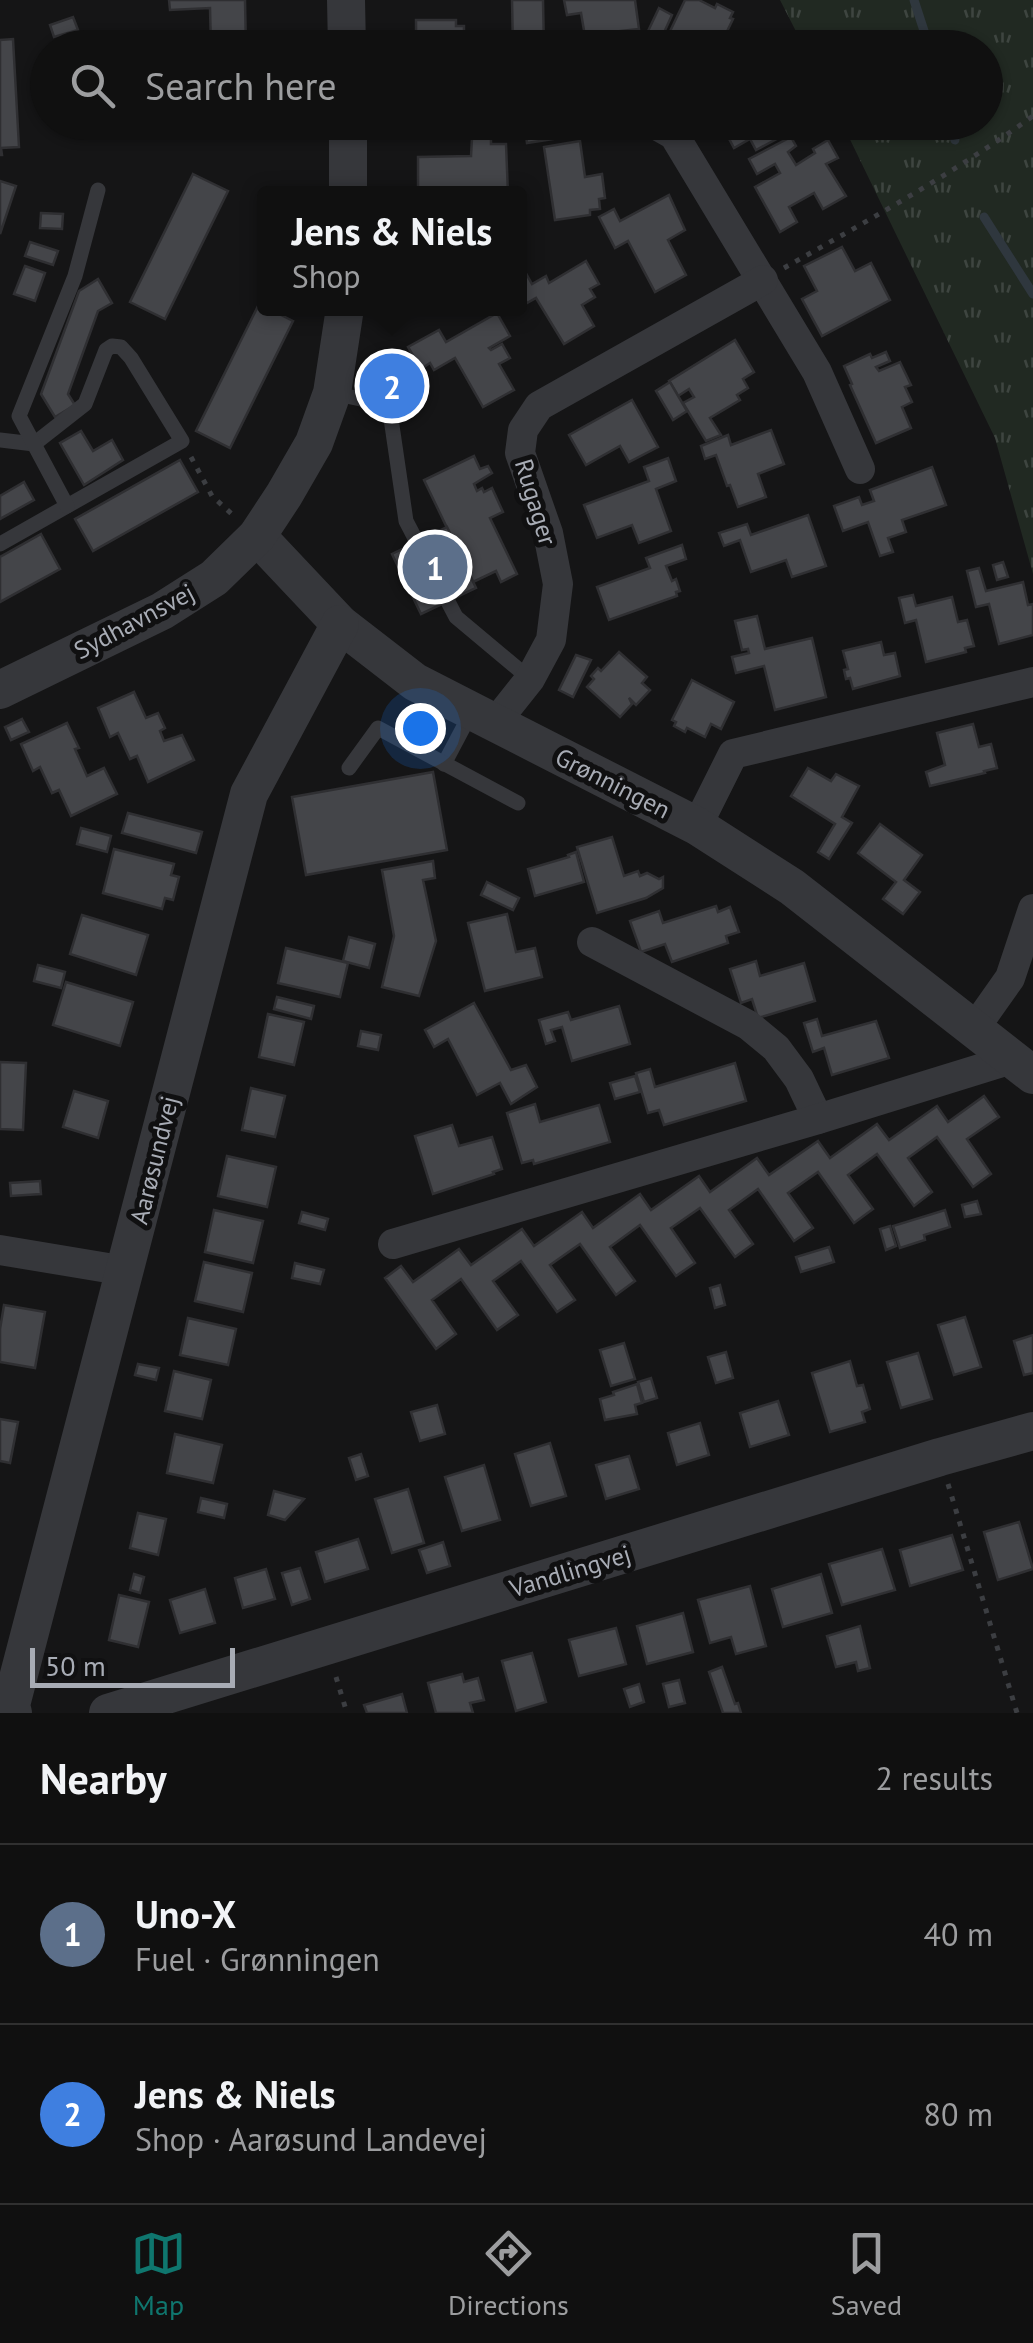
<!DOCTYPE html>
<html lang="en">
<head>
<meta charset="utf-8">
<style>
  body { margin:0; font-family:"PT Sans",sans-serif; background:#1e1e1e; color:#f1f3f6 }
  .scale { position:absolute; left:30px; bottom:25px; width:205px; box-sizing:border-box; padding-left:10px; border:5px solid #a8acb5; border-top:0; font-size:28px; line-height:35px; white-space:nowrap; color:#a8acb5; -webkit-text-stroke:8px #101011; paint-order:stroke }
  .you { position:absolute; left:420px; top:728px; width:35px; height:35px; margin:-25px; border:8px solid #fff; border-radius:50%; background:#1a73e8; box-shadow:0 0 0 15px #1a73e833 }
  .badge { display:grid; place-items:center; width:65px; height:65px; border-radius:50%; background:#0f766e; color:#fff; font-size:32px; font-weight:700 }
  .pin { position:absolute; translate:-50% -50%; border:5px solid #fff; box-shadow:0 2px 10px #0006 }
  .popup { position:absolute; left:257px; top:186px; width:270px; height:130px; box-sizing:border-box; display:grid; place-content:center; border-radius:10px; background:#101010; filter:drop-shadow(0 2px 8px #0005); font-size:32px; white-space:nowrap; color:#9c9d9f }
  .popup b { font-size:38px; color:#f1f3f6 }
  .popup::after { content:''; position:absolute; left:50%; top:100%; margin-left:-20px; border:20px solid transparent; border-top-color:#101010 }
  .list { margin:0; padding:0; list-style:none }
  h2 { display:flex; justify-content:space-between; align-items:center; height:130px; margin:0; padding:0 40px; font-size:42px }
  h2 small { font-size:32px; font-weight:400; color:#9c9d9f }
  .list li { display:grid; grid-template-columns:65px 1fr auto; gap:30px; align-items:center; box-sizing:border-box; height:180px; padding:0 40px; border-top:2px solid #303030 }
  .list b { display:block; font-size:38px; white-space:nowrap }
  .list p { margin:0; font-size:32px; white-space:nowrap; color:#9c9d9f }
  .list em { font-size:32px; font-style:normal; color:#9c9d9f }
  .icon { flex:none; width:55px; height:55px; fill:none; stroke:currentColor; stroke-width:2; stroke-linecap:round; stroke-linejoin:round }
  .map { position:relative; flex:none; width:1033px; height:1713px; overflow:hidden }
  .search { position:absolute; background:#101010; box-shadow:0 2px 8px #0004; left:30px; right:30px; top:30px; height:110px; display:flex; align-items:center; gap:25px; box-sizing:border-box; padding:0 35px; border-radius:55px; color:#9c9d9f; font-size:38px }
  .sheet { height:490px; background:#101010 }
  nav { display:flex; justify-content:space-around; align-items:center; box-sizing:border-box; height:140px; border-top:2px solid #303030; background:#101010; font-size:28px; color:#9c9d9f }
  nav a { display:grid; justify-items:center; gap:5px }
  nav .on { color:#0f766e }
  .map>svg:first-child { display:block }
</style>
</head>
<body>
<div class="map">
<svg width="1033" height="1713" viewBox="0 0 1033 1713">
  <defs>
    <pattern id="grass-tufts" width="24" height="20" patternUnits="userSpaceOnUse" patternTransform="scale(2.5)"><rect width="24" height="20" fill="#212922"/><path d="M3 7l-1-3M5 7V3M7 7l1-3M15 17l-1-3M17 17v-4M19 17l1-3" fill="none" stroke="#3e4540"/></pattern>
  </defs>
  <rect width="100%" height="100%" fill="#151516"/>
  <polygon fill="url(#grass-tufts)" points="780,0 1033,0 1033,574 995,438 842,123 986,122 986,48 804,47"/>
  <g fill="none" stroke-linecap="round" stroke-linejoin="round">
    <g stroke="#2f373e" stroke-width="9">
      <polyline points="914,0 927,40 934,48"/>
      <polyline points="948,122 955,140"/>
      <polyline points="984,217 1033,294"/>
    </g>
  </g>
  <g fill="#444549" stroke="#2f2f32" stroke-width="2.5">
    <polygon points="169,0 245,0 246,48 211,48 210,8 170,10"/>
    <polygon points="512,0 543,0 544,48 513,48"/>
    <polygon points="564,0 635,0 639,29 620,31 622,47 587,48 581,13 567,15"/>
    <polygon points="685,0 699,0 715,8 717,4 733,12 730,18 733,19 719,48 703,41 700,48 662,48"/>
    <polygon points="659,8 672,15 657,48 640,48"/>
    <polygon points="73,17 78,30 54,37 50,25"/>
    <polygon points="416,20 456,20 456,26 464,26 464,38 456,38 456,48 416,48"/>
    <polygon points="13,39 19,147 1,148 2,155 0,155 0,40"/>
    <polygon points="506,40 506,48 474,48 474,43"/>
    <rect x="218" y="122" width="80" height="14"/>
    <polygon points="416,122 472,122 472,129 416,131"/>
    <polygon points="558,122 560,138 527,143 525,128"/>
    <polygon points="720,122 759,122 762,129 773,122 779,122 786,134 756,150 750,139 734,148"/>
    <polygon points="791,137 796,146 788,152 796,165 815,153 813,149 828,140 838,158 826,164 846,196 823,209 814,193 789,207 797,222 780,232 755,187 780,173 775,164 757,174 749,159"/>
    <polygon points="472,138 491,138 491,144 506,144 508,194 403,194 403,189 418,189 418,157 471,156"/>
    <polygon points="580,141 585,177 602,174 605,198 599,199 600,209 590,210 590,215 555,220 544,147"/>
    <polygon points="193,174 228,191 165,319 130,302"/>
    <polygon points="0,181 16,186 0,234"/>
    <polygon points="669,195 685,230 668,240 686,275 655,292 628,241 615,248 599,217 614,209 620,221"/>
    <polygon points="41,213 63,214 62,229 40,228"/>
    <polygon points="30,242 58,251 53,265 25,256"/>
    <polygon points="842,247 855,271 871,263 890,300 822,336 802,299 817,291 804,266"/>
    <polygon points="586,261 599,284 590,289 595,297 582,305 594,326 564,344 536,298 527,303 520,291 520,270 523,268 532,284 546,276 549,283"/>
    <polygon points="25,266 45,273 35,301 14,294"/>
    <polygon points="98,279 112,303 98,311 68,394 75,405 55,417 41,394 79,291"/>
    <polygon points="259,304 293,321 230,448 196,431"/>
    <polygon points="497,313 510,336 489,348 491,350 502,344 510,358 499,364 514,390 483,407 455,358 434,370 430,363 421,369 408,347 439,330 446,342"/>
    <polygon points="735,340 754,372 743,379 748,388 737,395 740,400 710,418 721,435 706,441 683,403 694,397 689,389 678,396 669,381"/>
    <polygon points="886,352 890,361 876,367 879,371 900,362 911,385 905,387 912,402 902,407 911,428 876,443 850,385 852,384 844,366 870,354 872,358"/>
    <polygon points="670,382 687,411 673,420 656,391"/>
    <polygon points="632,400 658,447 629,462 620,446 586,465 569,435"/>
    <polygon points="771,430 784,464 758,474 766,497 738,507 730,485 727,486 716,455 705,459 701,446 728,435 731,445"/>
    <polygon points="81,431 93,451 112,440 123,460 84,485 60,443"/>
    <polygon points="474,456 480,469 488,466 492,473 474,484 477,491 482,488 484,492 492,488 503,512 490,518 517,574 501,582 496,571 473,582 424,480"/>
    <polygon points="668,458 676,481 656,489 671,531 639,543 632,525 597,538 584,505 649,481 644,467"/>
    <polygon points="180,460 198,492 93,551 75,519"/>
    <polygon points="932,467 946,505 902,520 906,532 888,538 893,552 880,556 868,522 843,531 834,506 859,497 862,505 874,501 870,490"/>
    <polygon points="24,482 34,500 0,519 0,496"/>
    <polygon points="808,515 826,566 792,577 786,560 751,572 740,540 724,546 719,533 747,524 751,535"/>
    <polygon points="447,527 476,588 421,614 392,554"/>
    <polygon points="41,534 60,569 0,602 0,557"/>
    <polygon points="682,545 686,559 666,566 672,581 676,579 680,591 676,592 677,596 609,620 597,587 650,568 646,558"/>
    <polygon points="1003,562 1008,577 997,580 993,565"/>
    <polygon points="979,568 986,591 1023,582 1028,605 1033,604 1033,635 999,644 989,604 976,607 967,571"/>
    <polygon points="913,595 916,606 952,597 958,622 967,620 974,646 965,648 966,652 926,662 916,620 905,623 899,598"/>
    <polygon points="757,616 765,649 812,638 826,697 775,710 764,666 736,673 732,657 749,653 748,649 742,650 735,621"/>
    <polygon points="881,642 884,655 895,653 900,676 853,689 850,678 846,679 844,670 848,669 843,651"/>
    <polygon points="619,652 647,677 642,683 650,690 636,705 629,698 632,704 620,717 587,687 594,679 591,676 598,668 601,671"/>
    <polygon points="576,655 591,660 573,697 559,690"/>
    <polygon points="692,680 734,702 721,729 711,724 705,737 687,728 685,732 674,726 676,722 672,720"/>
    <polygon points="134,692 146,718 158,713 165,728 160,731 164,741 182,735 194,760 148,782 137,756 130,759 118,733 110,737 98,708"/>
    <polygon points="22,719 29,732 11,740 5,727"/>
    <polygon points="67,723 79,748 75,749 87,776 104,768 117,794 71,816 59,790 52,793 40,767 33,771 21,744"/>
    <polygon points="973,724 979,747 991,744 997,768 984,771 985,773 930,786 926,772 945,765 937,733"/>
    <polygon points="808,768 831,781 836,774 859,786 842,817 852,823 829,859 818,852 835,824 791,796"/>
    <polygon points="433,772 447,850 306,875 292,797"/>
    <polygon points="128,813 202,832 196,853 122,833"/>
    <polygon points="880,824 922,855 904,880 920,892 903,914 883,899 896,882 858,853"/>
    <polygon points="81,828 111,836 107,852 77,844"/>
    <polygon points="612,837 624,876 638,871 640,876 647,873 659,879 663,877 663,888 646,898 597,913 577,847"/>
    <polygon points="114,849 174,864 171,875 179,877 173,900 165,898 162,909 103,893"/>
    <polygon points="576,852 584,882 535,896 528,869 569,857 568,855"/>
    <polygon points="433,861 435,878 423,880 436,941 419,996 382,987 394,936 382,870"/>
    <polygon points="487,882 519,898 513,910 481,895"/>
    <polygon points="716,906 718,912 730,907 739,932 726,936 728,943 672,962 665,944 641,952 630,921 659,911 663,923"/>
    <polygon points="507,914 516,952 535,948 542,977 485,991 468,923"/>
    <polygon points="82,915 148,935 136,975 70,954"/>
    <polygon points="349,937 375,944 369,968 343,961"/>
    <polygon points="286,948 348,963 340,997 278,983"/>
    <polygon points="756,961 760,976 804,963 815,1001 758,1018 752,999 741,1003 730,969"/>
    <polygon points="38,965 65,972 61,988 34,981"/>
    <polygon points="66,982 133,1002 120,1046 53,1025"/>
    <polygon points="277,997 314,1006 311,1019 274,1009"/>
    <polygon points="474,1003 511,1070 526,1065 537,1087 511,1104 500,1083 477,1095 448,1039 434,1047 425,1030"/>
    <polygon points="619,1006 630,1044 572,1061 562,1027 551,1030 555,1041 546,1044 539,1020 568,1012 571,1020"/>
    <polygon points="268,1014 304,1022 294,1065 259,1057"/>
    <polygon points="817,1019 822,1036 876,1021 889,1058 832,1075 824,1048 813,1052 804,1023"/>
    <polygon points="361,1031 381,1035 378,1050 358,1046"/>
    <polygon points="0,1062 26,1063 23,1130 0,1129"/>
    <polygon points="735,1063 746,1101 664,1125 659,1110 648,1113 636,1073 650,1069 655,1087"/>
    <polygon points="635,1076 640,1092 615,1099 610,1083"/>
    <polygon points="251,1088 285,1096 275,1137 242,1130"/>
    <polygon points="74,1091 108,1101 98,1138 63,1127"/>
    <polygon points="984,1096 999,1117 967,1139 991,1174 973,1187 937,1137 908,1158 932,1192 914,1206 877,1154 848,1175 873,1209 854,1223 818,1172 788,1193 813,1228 794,1241 758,1189 729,1210 753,1244 735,1257 700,1208 671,1228 695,1263 676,1276 640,1225 610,1247 635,1281 616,1295 580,1244 550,1265 575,1300 557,1312 521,1261 493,1281 518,1315 497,1330 461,1279 432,1300 456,1334 436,1349 385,1278 401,1266 413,1282 459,1249 471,1265 522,1229 534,1246 582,1212 593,1228 640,1194 651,1210 699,1176 710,1192 757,1158 769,1175 818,1141 830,1158 877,1124 889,1140 937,1106 948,1122"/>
    <polygon points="535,1104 540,1122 599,1105 610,1142 534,1164 533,1160 522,1163 507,1113"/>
    <polygon points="452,1125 459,1146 492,1137 502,1169 493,1172 494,1174 433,1194 415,1136"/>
    <polygon points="227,1156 276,1167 267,1207 218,1196"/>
    <polygon points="40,1181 41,1194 11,1196 10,1183"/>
    <polygon points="977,1201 981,1214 965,1217 962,1205"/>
    <polygon points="214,1210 263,1221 253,1263 205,1252"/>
    <polygon points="945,1210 950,1227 924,1235 925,1240 900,1248 893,1226"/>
    <polygon points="302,1212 328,1219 325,1230 299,1223"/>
    <polygon points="890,1226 896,1246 886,1250 880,1229"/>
    <polygon points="829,1247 834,1262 801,1272 796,1257"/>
    <polygon points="204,1262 252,1273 243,1312 195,1301"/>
    <polygon points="295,1263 324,1270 320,1284 292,1278"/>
    <polygon points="720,1285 725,1305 715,1308 710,1288"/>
    <polygon points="4,1305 45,1312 35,1368 0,1362 0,1329"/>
    <polygon points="965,1317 981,1367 954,1375 938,1325"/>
    <polygon points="188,1318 236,1329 228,1365 180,1355"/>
    <polygon points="1033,1335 1033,1373 1024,1375 1014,1341"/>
    <polygon points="624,1343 635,1379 611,1386 600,1350"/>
    <polygon points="726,1352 733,1378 716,1383 708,1357"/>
    <polygon points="918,1353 932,1399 901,1408 887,1362"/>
    <polygon points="850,1361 857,1386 863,1385 870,1409 862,1412 865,1422 830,1432 812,1373"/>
    <polygon points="138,1364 159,1368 156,1380 135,1375"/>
    <polygon points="174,1371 211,1380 202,1419 165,1411"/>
    <polygon points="651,1378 657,1398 644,1402 638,1382"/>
    <polygon points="637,1384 642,1403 635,1405 637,1414 605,1420 600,1399 614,1395 613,1392"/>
    <polygon points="778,1401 789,1435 750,1447 740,1413"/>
    <polygon points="437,1405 445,1434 420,1441 411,1412"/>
    <polygon points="0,1419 18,1422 10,1463 0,1461"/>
    <polygon points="700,1423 709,1455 677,1465 668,1433"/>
    <polygon points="175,1434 222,1445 213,1483 167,1473"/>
    <polygon points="550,1443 566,1496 531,1506 515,1454"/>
    <polygon points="361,1454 368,1476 356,1480 349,1458"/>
    <polygon points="629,1456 639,1489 606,1499 596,1465"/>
    <polygon points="484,1465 500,1520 462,1531 445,1477"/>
    <polygon points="408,1489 424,1543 392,1553 375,1499"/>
    <polygon points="274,1491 304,1499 285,1520 268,1515"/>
    <polygon points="201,1498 227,1504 224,1518 198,1512"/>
    <polygon points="138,1513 166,1519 158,1555 130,1548"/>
    <polygon points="1019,1522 1033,1569 998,1580 984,1532"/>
    <polygon points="952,1535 963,1570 910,1586 900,1550"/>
    <polygon points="358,1539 368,1569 325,1582 316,1552"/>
    <polygon points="443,1542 450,1566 427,1573 419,1550"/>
    <polygon points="882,1549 895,1590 842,1605 829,1564"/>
    <polygon points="300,1568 310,1599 292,1605 282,1573"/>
    <polygon points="266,1569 275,1599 243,1608 235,1578"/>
    <polygon points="134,1574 144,1577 140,1593 130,1590"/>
    <polygon points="821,1574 832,1613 783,1627 772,1589"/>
    <polygon points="750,1586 766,1646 736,1654 731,1637 710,1643 698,1600"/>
    <polygon points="205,1589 215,1623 180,1633 170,1600"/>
    <polygon points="119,1595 149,1602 138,1647 109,1640"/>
    <polygon points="683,1613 693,1652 647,1664 637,1626"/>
    <polygon points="860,1626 870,1668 858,1671 856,1662 836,1667 827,1636"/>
    <polygon points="616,1628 626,1664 579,1676 569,1640"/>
    <polygon points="532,1653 546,1702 516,1711 502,1661"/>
    <polygon points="722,1667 735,1704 738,1703 741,1713 723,1713 709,1672"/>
    <polygon points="462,1674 464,1682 478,1678 484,1700 470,1703 473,1713 436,1713 428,1683"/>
    <polygon points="679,1680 685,1703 669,1707 663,1684"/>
    <polygon points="639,1684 644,1702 630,1707 624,1689"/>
    <polygon points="402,1694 407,1713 367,1713 364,1705"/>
  </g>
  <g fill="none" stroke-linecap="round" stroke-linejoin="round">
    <g stroke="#3c3e42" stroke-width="5" stroke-dasharray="5 8" stroke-linecap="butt">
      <path d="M784 268C869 220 954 173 1033 116"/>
      <polyline points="191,457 212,496 234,516"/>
      <polyline points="948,1484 1017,1713"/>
      <polyline points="336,1677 347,1713"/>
    </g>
    <g stroke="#36373b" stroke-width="15">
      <polyline points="332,393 389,405 406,521 456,617 530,679"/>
      <polyline points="0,440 34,444 85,404 106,350 112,346 121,347 131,358 182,441 0,544"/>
      <polyline points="67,506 19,416 75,276 98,190"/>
      <polyline points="444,764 472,711"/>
      <polyline points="349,768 378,728 518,803"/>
    </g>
    <g stroke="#36373b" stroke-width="30">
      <polyline points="651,122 674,135 817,372 860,469"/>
      <polyline points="495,723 530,679 551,640 558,584 548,533 520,453 523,430 539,406 763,280"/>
      <polyline points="697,826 733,754 1033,682"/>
      <polyline points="592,942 748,1025 776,1048 799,1079 818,1119"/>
      <polyline points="974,1029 1010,978 1033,909"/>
      <polyline points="393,1244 818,1119 1012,1059"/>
      <polyline points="0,1250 126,1271"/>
    </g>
    <g stroke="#36373b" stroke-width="38">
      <polyline points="346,0 347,48"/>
      <polyline points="348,122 348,194"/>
      <polyline points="257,536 340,624 415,682 697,826 792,887 1033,1075"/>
      <polyline points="0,690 162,611 214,578 257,536 284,495 314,443 332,393 345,308"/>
      <polyline points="13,1713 11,1705 249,794 340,624"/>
      <polyline points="108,1713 940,1457 1033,1431"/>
    </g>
  </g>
  <g text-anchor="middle" stroke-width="10" stroke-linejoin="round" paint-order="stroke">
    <g font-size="25" fill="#a8acb5" stroke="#101011">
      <text transform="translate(536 502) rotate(73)" y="9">Rugager</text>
      <text transform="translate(134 621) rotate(-28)" y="9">Sydhavnsvej</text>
      <text transform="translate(613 783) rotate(27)" y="9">Grønningen</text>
      <text transform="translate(154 1160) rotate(-76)" y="9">Aarøsundvej</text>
      <text transform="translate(570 1571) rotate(-17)" y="9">Vandlingvej</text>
    </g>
  </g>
</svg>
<div class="scale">50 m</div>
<div class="you"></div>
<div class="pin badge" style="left:435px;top:567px;background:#5c6f8a">1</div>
<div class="pin badge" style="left:392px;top:386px;background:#3f7fe0">2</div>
<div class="popup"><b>Jens &amp; Niels</b>Shop</div>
<div class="search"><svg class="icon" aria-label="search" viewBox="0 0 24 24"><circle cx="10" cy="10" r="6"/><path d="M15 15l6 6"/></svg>Search here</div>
</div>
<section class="sheet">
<h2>Nearby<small>2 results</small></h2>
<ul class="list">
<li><span class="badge" style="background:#5c6f8a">1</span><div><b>Uno-X</b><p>Fuel · Grønningen</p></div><em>40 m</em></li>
<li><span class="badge" style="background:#3f7fe0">2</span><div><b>Jens &amp; Niels</b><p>Shop · Aarøsund Landevej</p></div><em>80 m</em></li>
</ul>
</section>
<nav>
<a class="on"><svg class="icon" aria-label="map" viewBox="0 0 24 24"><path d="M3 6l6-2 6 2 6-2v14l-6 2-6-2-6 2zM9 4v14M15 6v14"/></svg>Map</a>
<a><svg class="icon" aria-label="directions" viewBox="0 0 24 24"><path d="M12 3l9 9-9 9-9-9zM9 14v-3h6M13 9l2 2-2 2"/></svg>Directions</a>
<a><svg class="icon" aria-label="saved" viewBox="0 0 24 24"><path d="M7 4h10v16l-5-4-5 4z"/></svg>Saved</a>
</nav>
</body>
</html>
